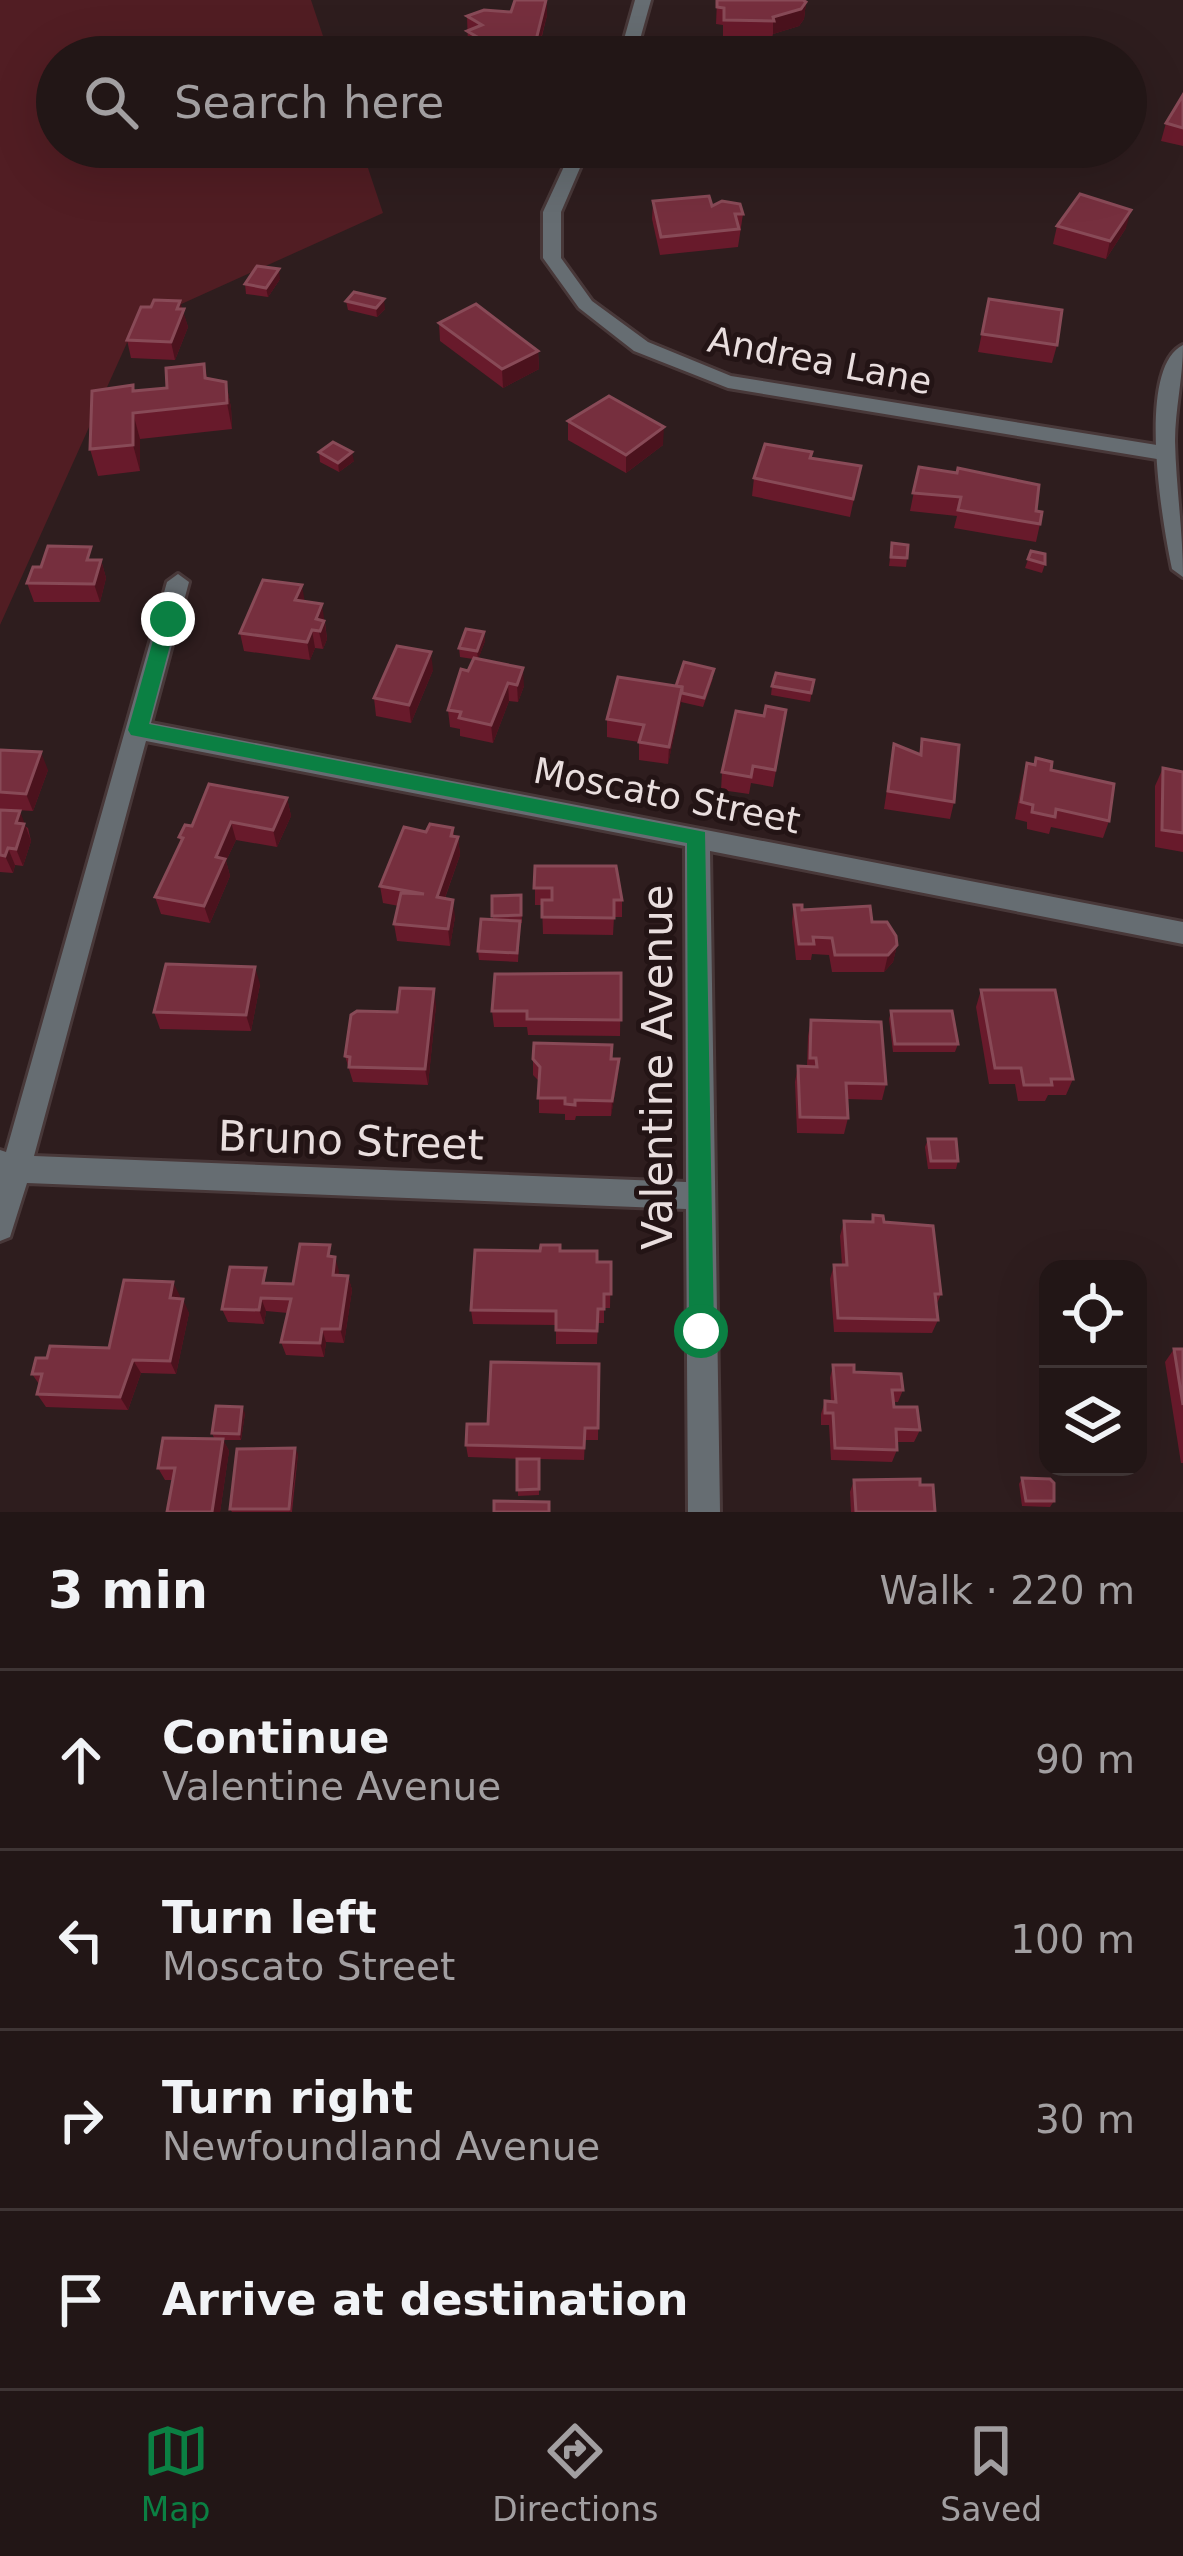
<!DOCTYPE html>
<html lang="en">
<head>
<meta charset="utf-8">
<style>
  body { margin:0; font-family:"DejaVu Sans",sans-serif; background:#2e2323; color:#f1f3f6 }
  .controls { position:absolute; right:36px; bottom:36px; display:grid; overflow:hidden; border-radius:24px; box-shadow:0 12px 48px #0002 }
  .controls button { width:108px; height:108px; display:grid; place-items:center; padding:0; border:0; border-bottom:3px solid #3f3535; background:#221616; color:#f1f3f6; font:60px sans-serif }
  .stop { position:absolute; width:36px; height:36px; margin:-27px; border:9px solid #0b8043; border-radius:50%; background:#fff }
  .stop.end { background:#0b8043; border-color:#fff; box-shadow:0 3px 12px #0008 }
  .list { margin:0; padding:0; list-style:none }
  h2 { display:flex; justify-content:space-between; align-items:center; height:156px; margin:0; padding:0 48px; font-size:51px }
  h2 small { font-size:39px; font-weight:400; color:#a29fa1 }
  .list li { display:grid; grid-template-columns:78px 1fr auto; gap:36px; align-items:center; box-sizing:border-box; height:180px; padding:0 48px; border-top:3px solid #3f3535 }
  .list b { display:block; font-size:45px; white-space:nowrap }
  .list p { margin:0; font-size:39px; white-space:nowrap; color:#a29fa1 }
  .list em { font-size:39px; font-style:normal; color:#a29fa1 }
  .icon { flex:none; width:66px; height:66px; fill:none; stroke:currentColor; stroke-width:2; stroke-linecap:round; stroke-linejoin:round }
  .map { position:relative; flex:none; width:1183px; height:1512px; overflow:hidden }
  .search { position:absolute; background:#221616; box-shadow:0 12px 48px #0002; left:36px; right:36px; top:36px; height:132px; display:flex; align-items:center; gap:30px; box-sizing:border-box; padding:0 42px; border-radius:66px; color:#a29fa1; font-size:45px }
  .sheet { height:876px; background:#221616 }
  nav { display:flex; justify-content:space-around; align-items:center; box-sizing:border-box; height:168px; border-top:3px solid #3f3535; background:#221616; font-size:33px; color:#a29fa1 }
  nav a { display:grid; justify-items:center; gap:6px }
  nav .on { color:#0b8043 }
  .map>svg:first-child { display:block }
</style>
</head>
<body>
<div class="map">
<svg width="1183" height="1512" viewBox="0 0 1183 1512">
  <rect width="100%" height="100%" fill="#2e1d1e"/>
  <polygon fill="#511d23" points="0,0 311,0 330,57 57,57 57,147 361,147 383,213 135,325 0,625"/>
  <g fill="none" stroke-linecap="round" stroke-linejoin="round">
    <defs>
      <g id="minor">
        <polygon points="635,0 651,0 635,57 619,57"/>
        <polygon points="573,147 589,147 561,212 561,258 592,301 648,342 731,376 1163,446 1173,453 1163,460 728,388 634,351 579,308 543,258 543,212"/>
        <path d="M178 574 189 582 151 723 1183 922V944L710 851 720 1512H688L686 1209 27 1183 10 1237 0 1241V1150L6 1152 167 582ZM146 741 685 846 686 1182 34 1156Z"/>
      </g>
      <path id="tertiary" d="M1183 345C1183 378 1175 409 1175 441 1176 487 1183 531 1183 577L1172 569C1163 526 1135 368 1183 345Z"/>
    </defs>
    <use href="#minor" stroke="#483839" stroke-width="6"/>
    <use href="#tertiary" stroke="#483839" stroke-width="6"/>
    <use href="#minor" fill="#666d72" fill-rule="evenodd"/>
    <use href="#tertiary" fill="#666d72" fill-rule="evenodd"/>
  </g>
  <g fill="#681a2b">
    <polygon points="717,0 806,2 804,19 799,26 773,34 772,38 723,37 723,25 716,24"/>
    <polygon points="547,15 537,57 480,55 468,48 467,16"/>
    <polygon points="1183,95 1183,146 1161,141 1166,123"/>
    <polygon points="448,150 478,154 474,162 448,159"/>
    <polygon points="653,201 712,206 743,214 738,247 660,255 652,219"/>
    <polygon points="1057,226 1126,228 1106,259 1053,244"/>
    <polygon points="280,279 268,297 246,294 245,284"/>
    <polygon points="989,299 1057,345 1052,363 978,352"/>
    <polygon points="346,301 385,309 377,317 348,310"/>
    <polygon points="182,309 188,327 175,360 131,358 127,340"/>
    <polygon points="439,323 538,351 539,369 503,388 440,341"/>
    <polygon points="204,364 207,378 226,382 231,408 232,429 140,439 140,471 98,476 90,449 133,385 134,391 167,388"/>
    <polygon points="568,421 663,445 626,473 568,440"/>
    <polygon points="319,452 354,461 339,472 320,462"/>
    <polygon points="811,458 861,466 850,517 752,496 754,478"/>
    <polygon points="919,467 1036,511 1040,524 1036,542 954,528 957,516 910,511"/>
    <polygon points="892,543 907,558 906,567 889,566"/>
    <polygon points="1031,551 1045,564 1042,573 1025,568"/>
    <polygon points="95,560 101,560 106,578 100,602 34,602 27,583"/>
    <polygon points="305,602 325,622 327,639 323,649 315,648 310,660 244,651 240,633"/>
    <polygon points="484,632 485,641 478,659 524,686 518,702 509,701 493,743 460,736 460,729 450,727 448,710 473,659 460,657 459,648"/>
    <polygon points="433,670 411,723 376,716 374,698"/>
    <polygon points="713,678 703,707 681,702 668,764 639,760 639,742 607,737 607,719 676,686"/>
    <polygon points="814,680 810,702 771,695 772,686"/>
    <polygon points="784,727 773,787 751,783 749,794 721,790 722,772"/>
    <polygon points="922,739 954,802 950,819 884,809 894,744 919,754"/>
    <polygon points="0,750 48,770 33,811 0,809"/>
    <polygon points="1027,763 1051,770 1109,821 1103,838 1051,827 1049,834 1027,829 1027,822 1015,819 1022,781"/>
    <polygon points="1163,768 1183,772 1183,852 1155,847 1155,786"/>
    <polygon points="287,798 291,816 277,847 236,840 226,861 230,876 210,923 161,914 155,897 181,843 179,837 192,826"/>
    <polygon points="0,810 28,828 31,841 23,866 15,865 13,873 0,872"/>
    <polygon points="453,828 454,837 458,837 460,855 445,898 455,917 450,946 397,941 394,924 399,906 383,903 380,886"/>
    <polygon points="535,866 622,900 622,917 614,917 613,935 543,934 542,905 535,905"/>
    <polygon points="521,895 522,923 520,923 518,962 479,960 478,951 493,920 492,896"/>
    <polygon points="794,905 802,910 872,922 897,945 893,962 884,972 832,972 829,955 812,954 811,960 796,960 792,922"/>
    <polygon points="621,973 620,1036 528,1035 527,1027 494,1027 492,1011"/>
    <polygon points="260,984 251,1031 160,1029 154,1012"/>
    <polygon points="981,990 1073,1079 1066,1095 1048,1095 1045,1101 1018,1101 1015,1084 989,1084 976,1007"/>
    <polygon points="436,1005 428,1085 353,1082 345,1056 397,1012"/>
    <polygon points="891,1011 958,1044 955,1052 893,1052 889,1019"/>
    <polygon points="811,1020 886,1084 882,1100 847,1099 848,1118 844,1134 797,1133 795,1082 798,1066 807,1066 808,1036"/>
    <polygon points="533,1059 619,1059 618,1075 611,1116 576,1116 575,1120 565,1120 565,1114 539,1113 539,1081 533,1075"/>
    <polygon points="928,1139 958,1161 956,1169 928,1169 925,1147"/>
    <polygon points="873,1215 884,1222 941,1294 936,1306 938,1320 932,1333 834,1332 830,1279 834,1265 842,1265 840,1236 844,1221 871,1222"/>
    <polygon points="560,1251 597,1262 611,1262 610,1308 604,1308 604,1323 598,1323 597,1344 556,1344 556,1325 473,1324 471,1310"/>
    <polygon points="333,1256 335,1257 338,1275 348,1276 352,1290 344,1343 326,1342 324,1357 286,1355 281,1342 288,1313 266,1311 264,1324 228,1322 222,1309 271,1283 293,1284"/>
    <polygon points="180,1296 179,1299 189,1313 176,1374 141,1373 128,1410 46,1407 37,1394 39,1384 32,1374 47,1358 109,1348"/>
    <polygon points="1174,1349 1183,1349 1183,1463 1181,1463 1165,1362"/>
    <polygon points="599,1364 598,1440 585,1440 584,1460 539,1459 539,1495 518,1496 517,1459 525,1459 468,1457 466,1445 488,1424"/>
    <polygon points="833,1365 903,1390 898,1402 894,1402 894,1407 920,1430 914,1442 897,1442 897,1450 892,1462 831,1460 829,1425 821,1425 821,1414 825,1401 831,1402 830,1378"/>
    <polygon points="245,1413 241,1440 223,1440 229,1451 220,1512 167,1512 173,1480 165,1480 158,1468 214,1438 212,1433"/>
    <polygon points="298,1454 292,1512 232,1512 230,1509"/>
    <polygon points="1022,1478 1054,1501 1050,1507 1022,1506 1019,1484"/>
    <polygon points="854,1480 920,1485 935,1512 851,1512 850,1492"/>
  </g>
  <g fill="#4b121d">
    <polygon points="547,0 547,15 536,57 535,44"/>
    <polygon points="806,2 804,19 799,26 773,34 773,17"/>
    <polygon points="1131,210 1126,228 1106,259 1110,241"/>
    <polygon points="279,269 280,279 268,297 266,288"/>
    <polygon points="384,299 385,309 377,317 376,308"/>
    <polygon points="180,301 188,327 175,360 171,342"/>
    <polygon points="538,351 539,369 503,388 502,369"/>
    <polygon points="226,382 231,408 232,429 227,403"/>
    <polygon points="133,413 140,439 140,471 133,445"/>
    <polygon points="664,427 663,445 626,473 626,455"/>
    <polygon points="352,452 354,461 339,472 338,463"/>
    <polygon points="101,560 106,578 100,602 94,584"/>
    <polygon points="302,585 305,603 295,600"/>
    <polygon points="322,604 327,639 323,649 316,619"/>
    <polygon points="312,630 315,648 310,660 307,642"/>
    <polygon points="484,632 485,641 478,660 477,651"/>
    <polygon points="431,652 433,670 411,723 409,705"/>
    <polygon points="523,668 524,686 518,702 517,685"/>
    <polygon points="508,683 509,701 493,743 491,725"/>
    <polygon points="682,687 681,705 668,764 669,747"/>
    <polygon points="41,752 48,770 33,811 26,794"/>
    <polygon points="287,798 291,816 277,847 273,830"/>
    <polygon points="20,811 31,841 23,866 16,849 16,823"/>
    <polygon points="231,822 236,840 226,861 230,876 210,923 204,906 216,857"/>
    <polygon points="458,837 460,855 439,914 437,897"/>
    <polygon points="8,848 15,865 13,873 5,856"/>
    <polygon points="453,900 455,917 450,946 448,929"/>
    <polygon points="897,945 893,962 884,972 888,955"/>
    <polygon points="255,967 260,984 251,1031 246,1015"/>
    <polygon points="434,989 436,1005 428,1085 425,1069"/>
    <polygon points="619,1059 618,1075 611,1116 612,1101"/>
    <polygon points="335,1257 339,1271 337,1289 333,1275"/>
    <polygon points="348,1276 352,1290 344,1343 340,1329"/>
    <polygon points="173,1282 180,1296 176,1312 170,1298"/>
    <polygon points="261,1298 266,1311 264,1324 259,1310"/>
    <polygon points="183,1299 189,1313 176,1374 170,1361"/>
    <polygon points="322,1329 326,1342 324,1357 320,1343"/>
    <polygon points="133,1360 141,1373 128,1410 120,1397"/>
    <polygon points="242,1407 245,1413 241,1440 239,1434"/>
    <polygon points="223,1439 229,1451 220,1512 212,1512"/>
    <polygon points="295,1448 298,1454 290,1512 289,1509"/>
  </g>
  <g fill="#762f3e" stroke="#884a57" stroke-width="3">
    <polygon points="515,0 546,0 535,44 479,38 467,31 482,25 467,16 484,10 511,12"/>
    <polygon points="717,0 803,0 806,2 801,9 773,17 774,21 724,20 724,8 717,7"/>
    <polygon points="717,54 745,57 716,57"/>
    <polygon points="1183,95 1183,128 1166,123"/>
    <polygon points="449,147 477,147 473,153 448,150"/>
    <polygon points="1080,194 1131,210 1110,241 1057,226"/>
    <polygon points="709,196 712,206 722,201 740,204 743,214 735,214 739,229 661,237 653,201"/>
    <polygon points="257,266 279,269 266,288 245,284"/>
    <polygon points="354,292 384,299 376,308 346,301"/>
    <polygon points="989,299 1062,310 1057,345 982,334"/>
    <polygon points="154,300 180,301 177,309 184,309 171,342 127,340 141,307 151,307"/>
    <polygon points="476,304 538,351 502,369 439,323"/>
    <polygon points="204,364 205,378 226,382 227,403 133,413 133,445 90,449 92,391 133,385 133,391 167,388 166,368"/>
    <polygon points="609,396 664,427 626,455 568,421"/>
    <polygon points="333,442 352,452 338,463 319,452"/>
    <polygon points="765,444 812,452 810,458 861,466 853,499 754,478"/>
    <polygon points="919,467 957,473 958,468 1039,485 1036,511 1042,512 1040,524 958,510 961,497 913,493"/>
    <polygon points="892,543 908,545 907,558 891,557"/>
    <polygon points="48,546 91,547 87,560 101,560 94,584 27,583 33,567 41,567"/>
    <polygon points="1031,551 1045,554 1045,564 1028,559"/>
    <polygon points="263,580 302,585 295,600 322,604 316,619 324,621 320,631 312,630 307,642 240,633"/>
    <polygon points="466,629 484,632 477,651 459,648"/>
    <polygon points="397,646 431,652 409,705 374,698"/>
    <polygon points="474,658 523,668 517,685 508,683 491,725 459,718 461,712 448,710 461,669 468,671"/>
    <polygon points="684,662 714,669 704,698 682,693 682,687 676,686"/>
    <polygon points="776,673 814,680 811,693 772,686"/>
    <polygon points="618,677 682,687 669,747 639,742 644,725 607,719"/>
    <polygon points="766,706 786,710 775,770 753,766 751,777 722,772 736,711 764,716"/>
    <polygon points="922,739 959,745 954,802 888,791 894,744 921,755"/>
    <polygon points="0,750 41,752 26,794 0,792"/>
    <polygon points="1036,758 1052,762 1051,770 1114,784 1109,821 1056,809 1055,817 1032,812 1033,805 1021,802 1027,763 1035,765"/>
    <polygon points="1163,768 1183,772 1183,833 1162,830"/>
    <polygon points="209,784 287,798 273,830 231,822 216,857 225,859 204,906 155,897 183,838 179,837 185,825 192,826"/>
    <polygon points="0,810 20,811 16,823 24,824 16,849 8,848 5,856 0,855"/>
    <polygon points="430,824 453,828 451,836 458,837 437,897 453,900 448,929 394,924 401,893 424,894 380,886 404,827 426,832"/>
    <polygon points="535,866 616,866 622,900 614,900 614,918 542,917 542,900 552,900 552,888 534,888"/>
    <polygon points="521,895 521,915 492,916 492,896"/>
    <polygon points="794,905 802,905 802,910 870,906 872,922 887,922 896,936 897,945 888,955 835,955 832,938 813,937 814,944 799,944"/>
    <polygon points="481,919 520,921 517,953 478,951"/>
    <polygon points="166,964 255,967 246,1015 154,1012"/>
    <polygon points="621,973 621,1020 527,1019 527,1011 492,1011 495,974"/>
    <polygon points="400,988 434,989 425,1069 349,1067 350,1057 345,1056 351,1015 357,1011 397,1012"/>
    <polygon points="981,990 1055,990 1073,1079 1051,1079 1052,1085 1024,1085 1021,1068 995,1068"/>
    <polygon points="891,1011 952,1011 958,1044 895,1044"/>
    <polygon points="811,1020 881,1022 886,1084 846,1083 848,1118 800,1117 798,1066 817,1067 816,1058 810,1058"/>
    <polygon points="534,1043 612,1045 611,1059 619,1059 612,1101 575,1100 575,1105 565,1104 565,1098 538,1098 540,1067 533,1059"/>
    <polygon points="928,1139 956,1139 958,1161 931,1161"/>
    <polygon points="873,1215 883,1216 884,1222 933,1226 941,1294 935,1294 938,1320 838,1318 834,1265 847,1265 844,1221 873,1222"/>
    <polygon points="300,1244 330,1245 328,1256 335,1257 333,1275 348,1276 340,1329 322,1329 320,1343 281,1342 291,1299 261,1298 259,1310 222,1309 230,1267 266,1268 263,1283 293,1284"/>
    <polygon points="541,1245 560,1245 560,1251 597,1251 597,1262 611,1262 611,1294 604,1294 604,1309 598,1309 597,1331 556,1330 556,1311 471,1310 475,1250 540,1251"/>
    <polygon points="124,1280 173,1282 170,1298 183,1299 170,1361 133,1360 120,1397 37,1394 42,1374 32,1374 36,1358 47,1358 50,1346 109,1348"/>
    <polygon points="1174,1349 1183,1349 1183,1405"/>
    <polygon points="491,1362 599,1364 598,1428 585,1428 584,1448 466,1445 467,1424 488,1424"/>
    <polygon points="833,1365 854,1365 854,1372 901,1374 903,1390 892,1390 894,1407 917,1407 920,1430 896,1429 897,1450 835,1448 833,1413 825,1413 825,1401 836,1402"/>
    <polygon points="216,1406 242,1407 239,1434 212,1433"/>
    <polygon points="163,1438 223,1439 212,1512 167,1512 175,1468 158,1468"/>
    <polygon points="295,1448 289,1509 230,1509 237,1449"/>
    <polygon points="517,1459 539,1459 539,1489 517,1490"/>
    <polygon points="1022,1478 1050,1479 1054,1483 1054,1501 1026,1501"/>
    <polygon points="920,1479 920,1485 933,1485 935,1512 856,1512 854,1480"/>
    <polygon points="494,1501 549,1502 549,1512 494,1512"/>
  </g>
  <polygon fill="#0b8043" points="168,612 177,619 149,724 705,832 714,1331 710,1340 701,1344 693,1340 689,1331 687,843 131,735 128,730 159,619"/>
  <g text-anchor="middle" stroke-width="10" stroke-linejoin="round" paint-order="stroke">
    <g font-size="36" fill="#e9dede" stroke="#231415">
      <text transform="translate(820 360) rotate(11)" y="13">Andrea Lane</text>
      <text transform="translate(667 795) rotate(11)" y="13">Moscato Street</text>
    </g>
    <g font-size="42" fill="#e9dede" stroke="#231415">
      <text transform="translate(657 1067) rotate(-90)" y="15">Valentine Avenue</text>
      <text transform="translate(351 1140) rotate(2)" y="15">Bruno Street</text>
    </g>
  </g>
</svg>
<div class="controls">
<button><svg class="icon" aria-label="locate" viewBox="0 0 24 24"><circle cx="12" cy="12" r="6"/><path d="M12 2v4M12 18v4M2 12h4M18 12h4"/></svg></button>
<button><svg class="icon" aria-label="layers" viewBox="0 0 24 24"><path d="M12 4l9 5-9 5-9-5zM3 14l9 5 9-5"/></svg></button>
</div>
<div class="stop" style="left:701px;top:1331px"></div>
<div class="stop end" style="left:168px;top:619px"></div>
<div class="search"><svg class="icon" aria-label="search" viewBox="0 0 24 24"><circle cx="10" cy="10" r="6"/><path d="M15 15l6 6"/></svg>Search here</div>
</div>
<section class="sheet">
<h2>3 min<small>Walk · 220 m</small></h2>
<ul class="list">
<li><svg class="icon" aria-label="ahead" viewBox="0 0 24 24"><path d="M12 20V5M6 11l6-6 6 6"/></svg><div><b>Continue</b><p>Valentine Avenue</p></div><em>90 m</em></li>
<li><svg class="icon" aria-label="left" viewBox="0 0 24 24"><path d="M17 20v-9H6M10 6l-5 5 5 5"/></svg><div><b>Turn left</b><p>Moscato Street</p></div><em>100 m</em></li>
<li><svg class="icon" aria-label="right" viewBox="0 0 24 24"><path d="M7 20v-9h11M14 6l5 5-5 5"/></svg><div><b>Turn right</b><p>Newfoundland Avenue</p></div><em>30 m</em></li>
<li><svg class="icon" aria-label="arrive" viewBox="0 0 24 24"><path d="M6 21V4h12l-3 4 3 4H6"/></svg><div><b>Arrive at destination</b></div></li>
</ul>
</section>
<nav>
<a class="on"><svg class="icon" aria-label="map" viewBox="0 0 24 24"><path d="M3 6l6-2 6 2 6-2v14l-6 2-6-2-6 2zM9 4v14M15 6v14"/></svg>Map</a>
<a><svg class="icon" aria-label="directions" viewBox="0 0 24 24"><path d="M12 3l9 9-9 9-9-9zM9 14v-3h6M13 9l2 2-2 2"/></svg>Directions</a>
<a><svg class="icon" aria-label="saved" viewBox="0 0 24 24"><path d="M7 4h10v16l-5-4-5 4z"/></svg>Saved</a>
</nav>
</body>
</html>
